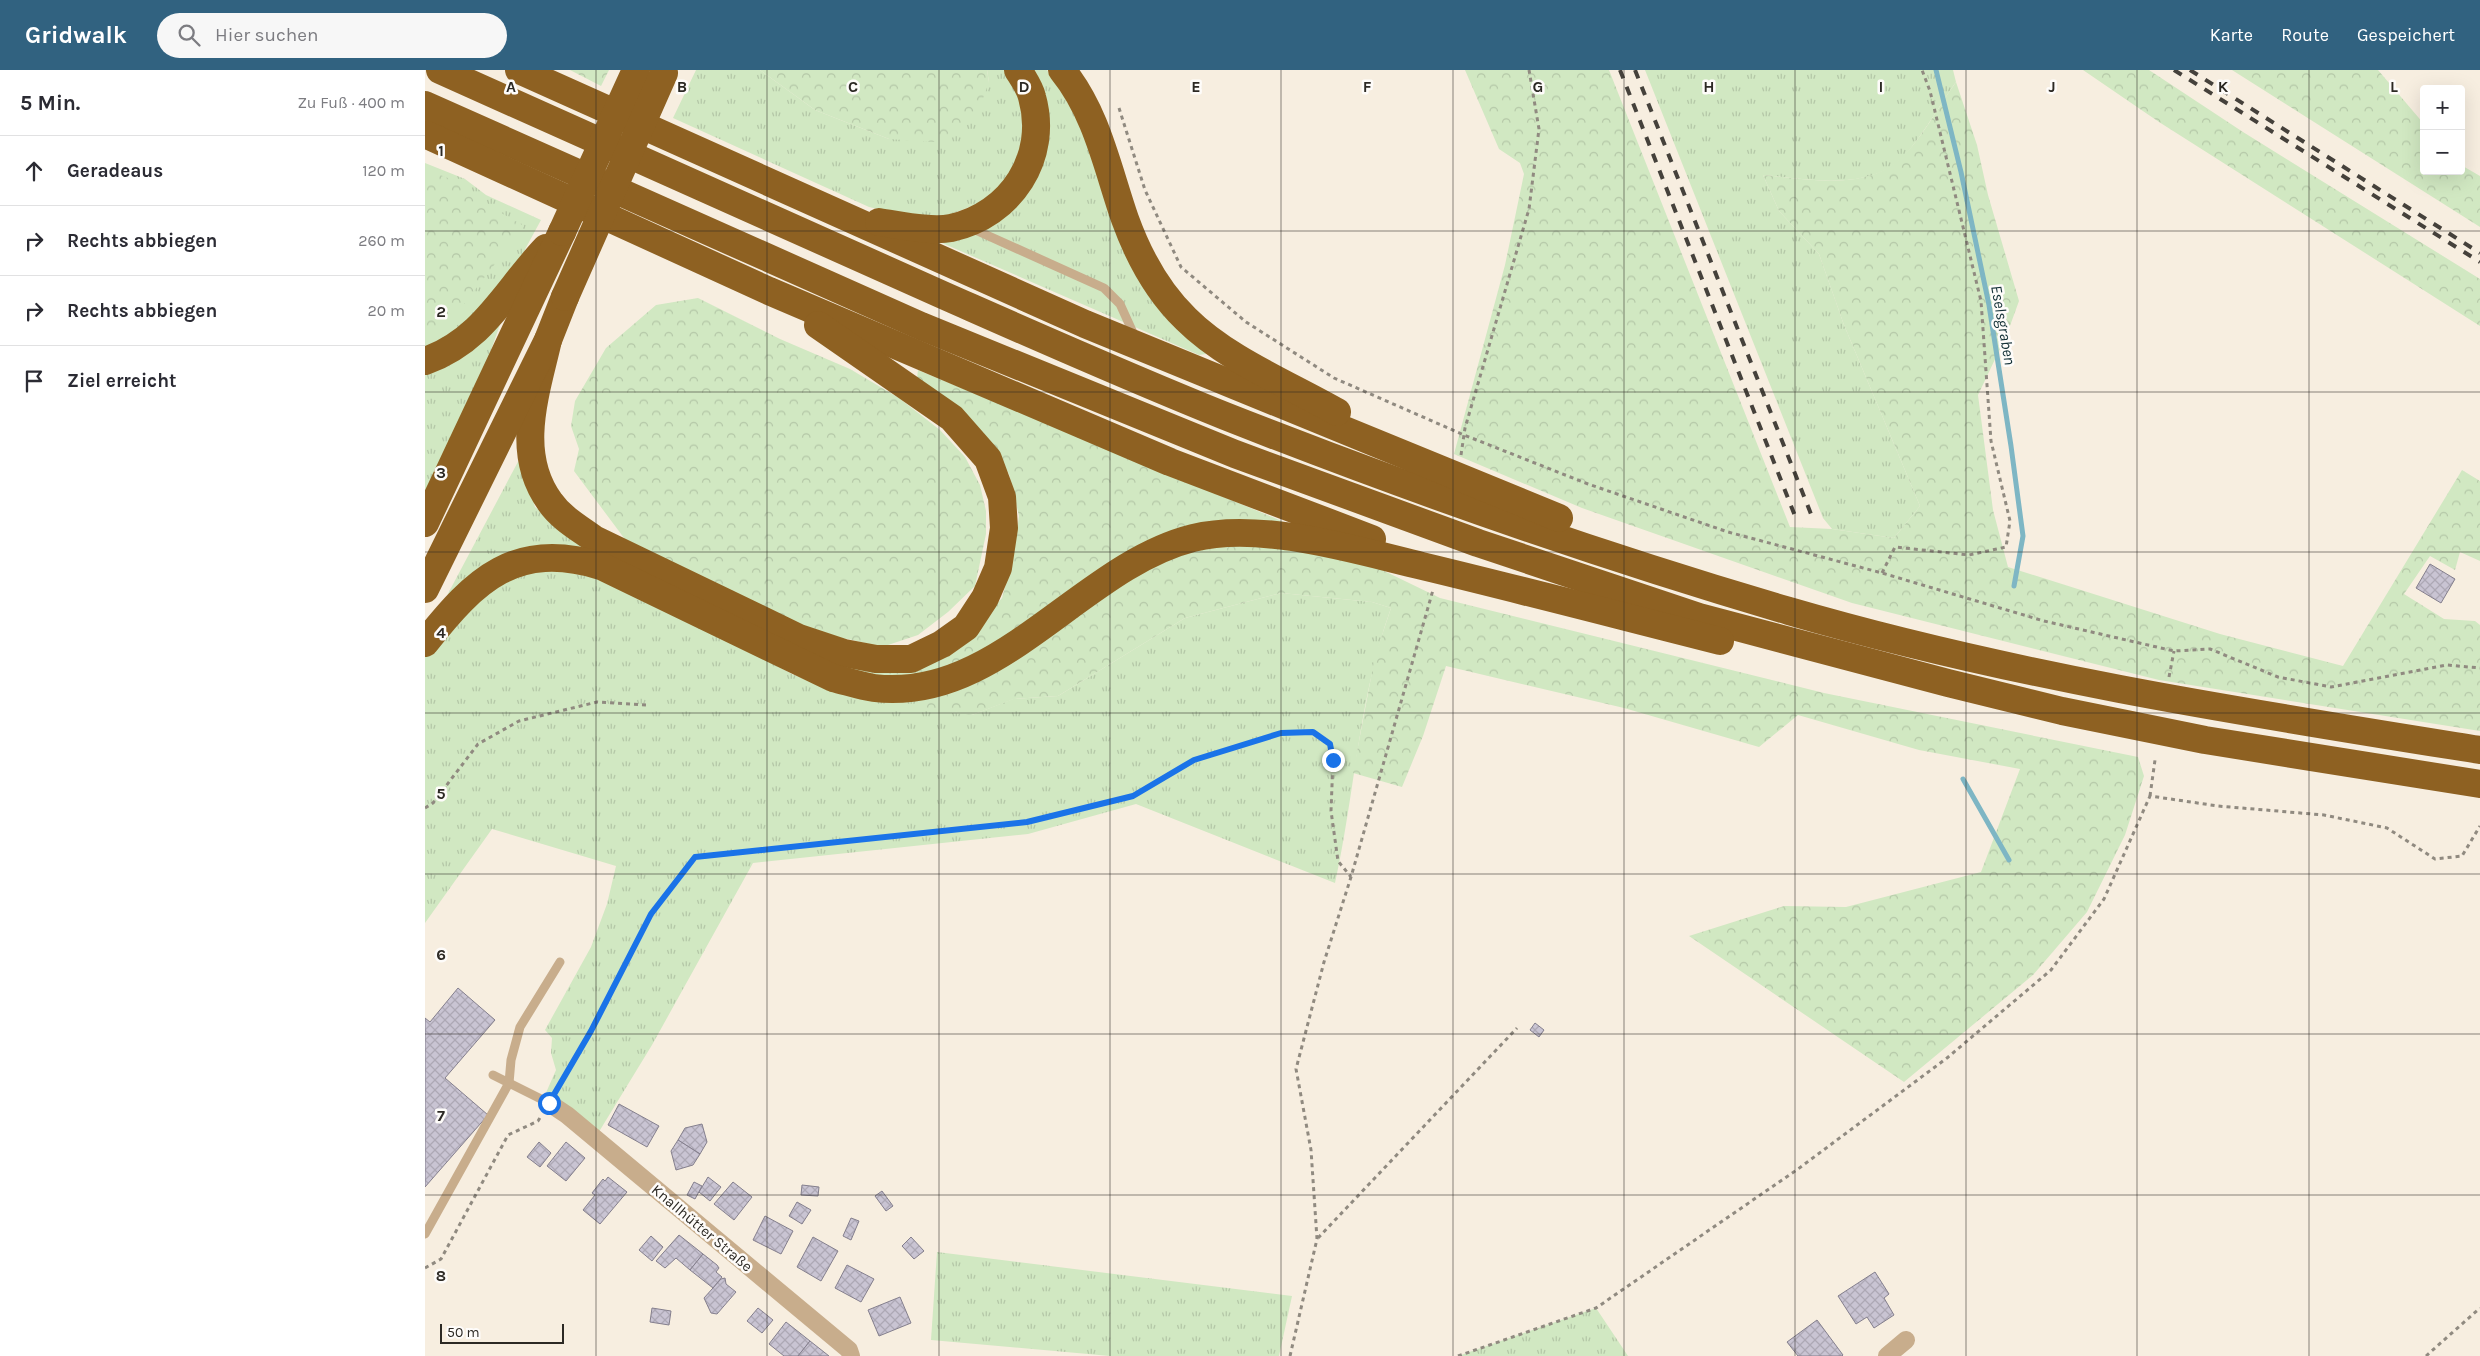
<!DOCTYPE html>
<html lang="de">
<head>
<meta charset="utf-8">
<style>
  body { margin:0; font-family:Karla,sans-serif; background:#f7f7f7; color:#2b2b33 }
  .controls { position:absolute; right:15px; top:15px; display:grid; overflow:hidden; border-radius:5px; box-shadow:0 5px 20px #0002 }
  .controls button { width:45px; height:45px; display:grid; place-items:center; padding:0; border:0; border-bottom:1px solid #e1e1e2; background:#fff; color:#2b2b33; font:25px sans-serif }
  .scale { position:absolute; left:15px; bottom:12px; width:124px; box-sizing:border-box; padding-left:5px; border:2px solid #2c2924; border-top:0; font-size:14px; line-height:18px; white-space:nowrap; color:#2c2924; -webkit-text-stroke:4px #fefcfa; paint-order:stroke }
  .stop { position:absolute; width:15px; height:15px; margin:-11px; border:4px solid #1a73e8; border-radius:50%; background:#fff }
  .stop.end { background:#1a73e8; border-color:#fff; box-shadow:0 1px 5px #0008 }
  .list { margin:0; padding:0; list-style:none }
  h2 { display:flex; justify-content:space-between; align-items:center; height:65px; margin:0; padding:0 20px; font-size:21px }
  h2 small { font-size:16px; font-weight:400; color:#7c7c81 }
  .list li { display:grid; grid-template-columns:32px 1fr auto; gap:15px; align-items:center; box-sizing:border-box; height:70px; padding:0 20px; border-top:1px solid #e1e1e2 }
  .list b { display:block; font-size:19px; white-space:nowrap }
  .list em { font-size:16px; font-style:normal; color:#7c7c81 }
  .icon { flex:none; width:28px; height:28px; fill:none; stroke:currentColor; stroke-width:2; stroke-linecap:round; stroke-linejoin:round }
  .map { position:relative; flex:none; width:2055px; height:1286px; overflow:hidden }
  header { display:flex; align-items:center; gap:30px; box-sizing:border-box; height:70px; padding:0 25px; background:#316280; color:#fff }
  header strong { font-size:24px }
  nav { display:flex; gap:28px; margin-inline-start:auto; font-size:18px }
  .search { width:350px; height:45px; background:#f7f7f7; display:flex; align-items:center; gap:12px; box-sizing:border-box; padding:0 18px; border-radius:28px; color:#7c7c81; font-size:19px }
  main { display:flex }
  aside { flex:1; background:#fff }
  .map>svg:first-child { display:block }
</style>
</head>
<body>
<header>
<strong>Gridwalk</strong>
<div class="search"><svg class="icon" aria-label="search" viewBox="0 0 24 24"><circle cx="10" cy="10" r="6"/><path d="M15 15l6 6"/></svg>Hier suchen</div>
<nav><a>Karte</a><a>Route</a><a>Gespeichert</a></nav>
</header>
<main>
<aside>
<h2>5 Min.<small>Zu Fuß · 400 m</small></h2>
<ul class="list">
<li><svg class="icon" aria-label="ahead" viewBox="0 0 24 24"><path d="M12 20V5M6 11l6-6 6 6"/></svg><div><b>Geradeaus</b></div><em>120 m</em></li>
<li><svg class="icon" aria-label="right" viewBox="0 0 24 24"><path d="M7 20v-9h11M14 6l5 5-5 5"/></svg><div><b>Rechts abbiegen</b></div><em>260 m</em></li>
<li><svg class="icon" aria-label="right" viewBox="0 0 24 24"><path d="M7 20v-9h11M14 6l5 5-5 5"/></svg><div><b>Rechts abbiegen</b></div><em>20 m</em></li>
<li><svg class="icon" aria-label="arrive" viewBox="0 0 24 24"><path d="M6 21V4h12l-3 4 3 4H6"/></svg><div><b>Ziel erreicht</b></div></li>
</ul>
</aside>
<div class="map">
<svg width="2055" height="1286" viewBox="0 0 2055 1286">
  <defs>
    <pattern id="grass-tufts" width="24" height="20" patternUnits="userSpaceOnUse" patternTransform="scale(1.25)"><rect width="24" height="20" fill="#d1e8c2"/><path d="M3 7l-1-3M5 7V3M7 7l1-3M15 17l-1-3M17 17v-4M19 17l1-3" fill="none" stroke="#b4c7a7"/></pattern>
    <pattern id="forest-crowns" width="20" height="18" patternUnits="userSpaceOnUse" patternTransform="scale(1.25)"><rect width="20" height="18" fill="#d1e8c2"/><path d="M2 6a3 3 0 1 1 6 0M12 15a3 3 0 1 1 6 0" fill="none" stroke="#b4c7a7"/></pattern>
    <pattern id="building-cross-hatch" width="8" height="8" patternUnits="userSpaceOnUse" patternTransform="scale(1.25)"><rect width="8" height="8" fill="#c9c4d3"/><path d="M0 0l8 8M0 8l8-8" fill="none" stroke="#ada8b5"/></pattern>
  </defs>
  <rect width="100%" height="100%" fill="#f7eee0"/>
  <g fill="url(#grass-tufts)">
    <polygon points="271,0 335,0 390,40 464,69 564,12 562,0 580,0 592,19 599,56 595,82 578,115 552,134 524,145 486,147 444,137 248,48"/>
    <polygon points="601,0 622,0 651,40 680,112 788,283 774,285 501,166 593,130"/>
    <path d="M1220 0H1528L1531 12C1516 33 1495 70 1478 87 1442 122 1383 109 1338 105L1354 141 1394 184 1419 255 1495 436 1469 468 1407 459 1398 448Z"/>
    <polygon points="0,93 40,109 61,125 116,150 72,231 0,284"/>
    <polygon points="77,249 53,317 0,438 0,303"/>
    <polygon points="95,388 110,437 161,478 112,477 17,535"/>
    <path d="M148 496 282 557 367 604 410 622 492 628 547 645 588 629 633 626 760 548 856 523 947 532 966 538C934 626 930 722 910 813L711 734 603 764 328 793 227 975 172 1065 120 1025 131 1000 126 983 127 968 120 960 166 877 182 834 191 796 67 759 0 853V583L83 504Z"/>
    <polygon points="512,1182 867,1226 854,1286 685,1286 506,1270"/>
    <polygon points="1171,1238 1203,1286 1033,1286"/>
  </g>
  <g fill="url(#forest-crowns)">
    <polygon points="145,0 184,0 176,16"/>
    <polygon points="335,0 562,0 564,12 550,50 509,72 464,69 390,40"/>
    <path d="M1040 0H1184L1365 457 1407 459 1469 468 1495 436 1419 255 1394 184 1354 141 1338 105C1383 109 1441 122 1477 87 1495 71 1516 33 1531 12L1552 75 1563 125 1594 231 1582 264 1553 325 1568 440 1583 497 1795 564 1918 596 2037 400 2055 411V491L2035 482 2030 500 2005 486 1979 524 2019 549 2050 551 2055 555V661L1734 610 1427 533 1157 438 1029 384 1080 195 1099 104 1095 93 1074 79Z"/>
    <polygon points="1658,0 1724,0 1818,62 2055,209 2055,256 1734,52"/>
    <polygon points="1807,0 1953,0 1999,54 1999,101 2036,101 2036,95 2055,106 2055,157"/>
    <polygon points="0,99 28,110 52,129 99,156 33,242 11,263 0,265"/>
    <polygon points="273,228 355,269 425,299 474,328 515,360 540,387 555,415 561,441 561,464 550,516 523,542 493,565 457,577 423,569 385,566 205,476 149,401 154,379 146,356 150,331 181,278 231,235"/>
    <polygon points="493,300 852,449 1015,528 1399,623 1713,687 1719,706 1700,765 1662,842 1608,905 1479,1012 1264,866 1359,836 1421,837 1556,802 1595,699 1494,680 1373,645 1334,677 1199,638 1021,596 998,666 977,717 928,703 950,586 966,538 947,532 856,523 760,548 633,626 589,629 547,645 506,641 492,628 518,625 514,607 436,606 376,581 430,598 468,603 508,590 546,562 577,528 588,488 594,446 584,404 558,363 492,308"/>
  </g>
  <g fill="none" stroke-linecap="round" stroke-linejoin="round">
    <g stroke="#7eb6c4" stroke-width="5">
      <polyline points="1511,0 1536,102 1564,235 1586,376 1598,466 1589,516"/>
      <polyline points="1538,709 1584,790"/>
    </g>
  </g>
  <g fill="url(#building-cross-hatch)" stroke="#847f8d">
    <polygon points="2005,494 2030,509 2016,533 1991,518"/>
    <polygon points="33,918 70,950 20,1008 63,1045 0,1117 0,948 5,952"/>
    <polygon points="1110,953 1119,960 1114,967 1105,960"/>
    <polygon points="194,1034 234,1056 222,1077 183,1055"/>
    <polygon points="277,1054 282,1072 275,1084 253,1070 260,1058"/>
    <polygon points="253,1070 275,1084 268,1095 251,1100 246,1081"/>
    <polygon points="114,1072 126,1083 115,1097 102,1087"/>
    <polygon points="141,1072 160,1088 141,1111 122,1096"/>
    <polygon points="183,1107 202,1122 175,1154 158,1140 170,1125 167,1123 178,1109 180,1111"/>
    <polygon points="283,1107 296,1117 285,1131 274,1122"/>
    <polygon points="269,1112 277,1116 270,1129 262,1125"/>
    <polygon points="308,1112 327,1127 309,1150 289,1134"/>
    <polygon points="377,1115 394,1117 393,1126 376,1125"/>
    <polygon points="457,1121 468,1136 461,1141 450,1126"/>
    <polygon points="372,1132 386,1140 377,1154 364,1146"/>
    <polygon points="340,1146 368,1161 356,1184 328,1170"/>
    <polygon points="426,1148 434,1151 426,1170 418,1166"/>
    <polygon points="254,1165 278,1184 265,1200 251,1188 240,1198 231,1191"/>
    <polygon points="226,1166 238,1177 227,1191 214,1180"/>
    <polygon points="388,1167 413,1181 396,1211 372,1197"/>
    <polygon points="486,1167 499,1181 489,1189 477,1176"/>
    <polygon points="278,1184 292,1195 294,1198 291,1202 297,1207 288,1218 265,1200"/>
    <polygon points="422,1195 449,1209 436,1232 410,1218"/>
    <polygon points="1450,1202 1464,1224 1459,1228 1469,1245 1449,1258 1442,1247 1431,1254 1413,1226"/>
    <polygon points="300,1208 301,1214 311,1222 292,1244 286,1243 279,1228 296,1209"/>
    <polygon points="475,1227 486,1253 454,1266 443,1240"/>
    <polygon points="227,1238 246,1241 244,1255 225,1252"/>
    <polygon points="333,1238 348,1250 337,1263 322,1251"/>
    <polygon points="1392,1250 1418,1285 1417,1286 1373,1286 1362,1272"/>
    <polygon points="361,1252 385,1271 373,1286 359,1286 344,1274"/>
    <polygon points="385,1271 404,1286 373,1286"/>
  </g>
  <g fill="none" stroke-linecap="round" stroke-linejoin="round">
    <g stroke="#908a80" stroke-width="3" stroke-dasharray="4 4" stroke-linecap="butt">
      <polyline points="694,38 720,120 756,197 821,252 909,308 1039,365 1163,414 1303,462 1457,503 1619,551 1749,581 1785,579 1853,607 1906,617 2022,595 2055,598"/>
      <polyline points="1036,385 1040,358 1104,139 1114,59 1104,0"/>
      <polyline points="1457,503 1470,477 1544,485 1581,477 1585,451 1566,371 1556,231 1505,21 1497,0"/>
      <polyline points="1744,607 1749,581"/>
      <polyline points="1725,726 1730,690"/>
      <polyline points="0,738 8,733 53,674 94,651 172,632 221,635"/>
      <polyline points="132,1019 166,961 226,844 270,787 602,752 708,726 769,690 856,663 888,662 905,674 908,690 906,741 913,791 926,807"/>
      <polyline points="893,1168 1092,958"/>
      <polyline points="0,1198 16,1189 83,1065 113,1051 116,1046"/>
      <polyline points="865,1286 892,1169 886,1080 871,999 899,892 926,807 1008,520"/>
      <polyline points="1033,1286 1171,1238 1373,1099 1522,988 1626,900 1679,829 1725,726 1793,736 1899,745 1962,758 2010,789 2037,786 2055,756"/>
      <polyline points="2001,1286 2055,1238"/>
    </g>
    <g stroke="#c8ad8c" stroke-width="9">
      <polyline points="546,158 679,218 695,234 710,267"/>
      <polyline points="68,1005 124,1033"/>
      <polyline points="0,1164 84,1013 86,990 95,957 135,892"/>
    </g>
    <g stroke="#c8ad8c" stroke-width="18">
      <polyline points="124,1033 142,1045 424,1280 426,1286"/>
      <polyline points="1462,1286 1481,1270"/>
    </g>
    <g stroke="#8e6122" stroke-width="28">
      <path d="M15 0C183 76 351 152 520 226 613 267 705 308 800 346 985 419 1173 485 1364 541 1590 607 1823 643 2055 680"/>
      <polyline points="94,0 660,254 1134,448"/>
      <path d="M637 0C672 43 682 97 700 149 713 185 733 222 761 249 801 289 863 314 912 342"/>
      <polyline points="0,35 496,256 810,384 1053,473 1274,547 1523,613 1637,641 1780,670 2055,714"/>
      <polyline points="0,64 344,221 745,392 947,469"/>
      <path d="M454 152C475 155 506 162 526 158 586 145 624 87 607 27 605 18 598 8 593 0"/>
      <path d="M123 270C111 323 89 383 125 432 136 448 154 458 169 469L374 568 419 583 451 589H486L517 574 541 557 560 528 573 498 579 458 577 427 563 389 527 348 393 255"/>
      <path d="M0 291C59 270 80 221 121 178"/>
      <polyline points="0,453 137,162"/>
      <polyline points="0,519 123,270 140,227"/>
      <path d="M0 573C50 509 91 470 176 496L408 608C421 611 435 616 449 618 573 633 656 496 768 468 836 451 930 480 997 496 1097 520 1196 546 1295 571"/>
    </g>
    <g stroke="#45413b" stroke-width="4" stroke-dasharray="9 9" stroke-linecap="butt">
      <polyline points="1195,0 1372,451"/>
      <polyline points="1210,0 1386,444"/>
      <polyline points="1749,0 2055,192"/>
      <polyline points="1765,0 2055,183"/>
    </g>
    <g stroke="#8e6122" stroke-width="28">
      <polyline points="137,162 211,0"/>
      <polyline points="140,227 239,3"/>
    </g>
  </g>
  <g fill="none" stroke-linecap="round" stroke-linejoin="round">
    <polyline stroke="#1a73e8" stroke-width="6" points="124,1033 166,961 226,844 270,787 602,752 708,726 769,690 856,663 888,662 905,674 908,690"/>
  </g>
  <path fill="none" stroke="#2c2924" stroke-width="1" stroke-opacity="0.55" d="M171 0V1286M342 0V1286M514 0V1286M685 0V1286M856 0V1286M1028 0V1286M1199 0V1286M1370 0V1286M1541 0V1286M1712 0V1286M1884 0V1286M0 161H2055M0 322H2055M0 482H2055M0 643H2055M0 804H2055M0 964H2055M0 1125H2055"/>
  <g text-anchor="middle" stroke-width="5" stroke-linejoin="round" paint-order="stroke">
    <g font-size="15" fill="#2c2924" stroke="#fefcfa">
      <text transform="translate(277 1158) rotate(40)" y="5">Knallhütter Straße</text>
    </g>
    <g font-size="16" font-style="italic" fill="#143137" stroke="#fefcfa">
      <text transform="translate(1579 255) rotate(80)" y="6">Eselsgraben</text>
    </g>
  </g>
  <g font-size="16" text-anchor="middle" font-weight="bold" fill="#2c2924" stroke="#fefcfa" stroke-width="5" stroke-linejoin="round" paint-order="stroke">
    <text x="86" y="22">A</text>
    <text x="257" y="22">B</text>
    <text x="428" y="22">C</text>
    <text x="599" y="22">D</text>
    <text x="771" y="22">E</text>
    <text x="942" y="22">F</text>
    <text x="1113" y="22">G</text>
    <text x="1284" y="22">H</text>
    <text x="1456" y="22">I</text>
    <text x="1627" y="22">J</text>
    <text x="1798" y="22">K</text>
    <text x="1969" y="22">L</text>
    <text x="16" y="86">1</text>
    <text x="16" y="247">2</text>
    <text x="16" y="408">3</text>
    <text x="16" y="568">4</text>
    <text x="16" y="729">5</text>
    <text x="16" y="890">6</text>
    <text x="16" y="1051">7</text>
    <text x="16" y="1211">8</text>
  </g>
</svg>
<div class="controls">
<button>+</button>
<button>−</button>
</div>
<div class="scale">50 m</div>
<div class="stop" style="left:124px;top:1033px"></div>
<div class="stop end" style="left:908px;top:690px"></div>
</div>
</main>
</body>
</html>
